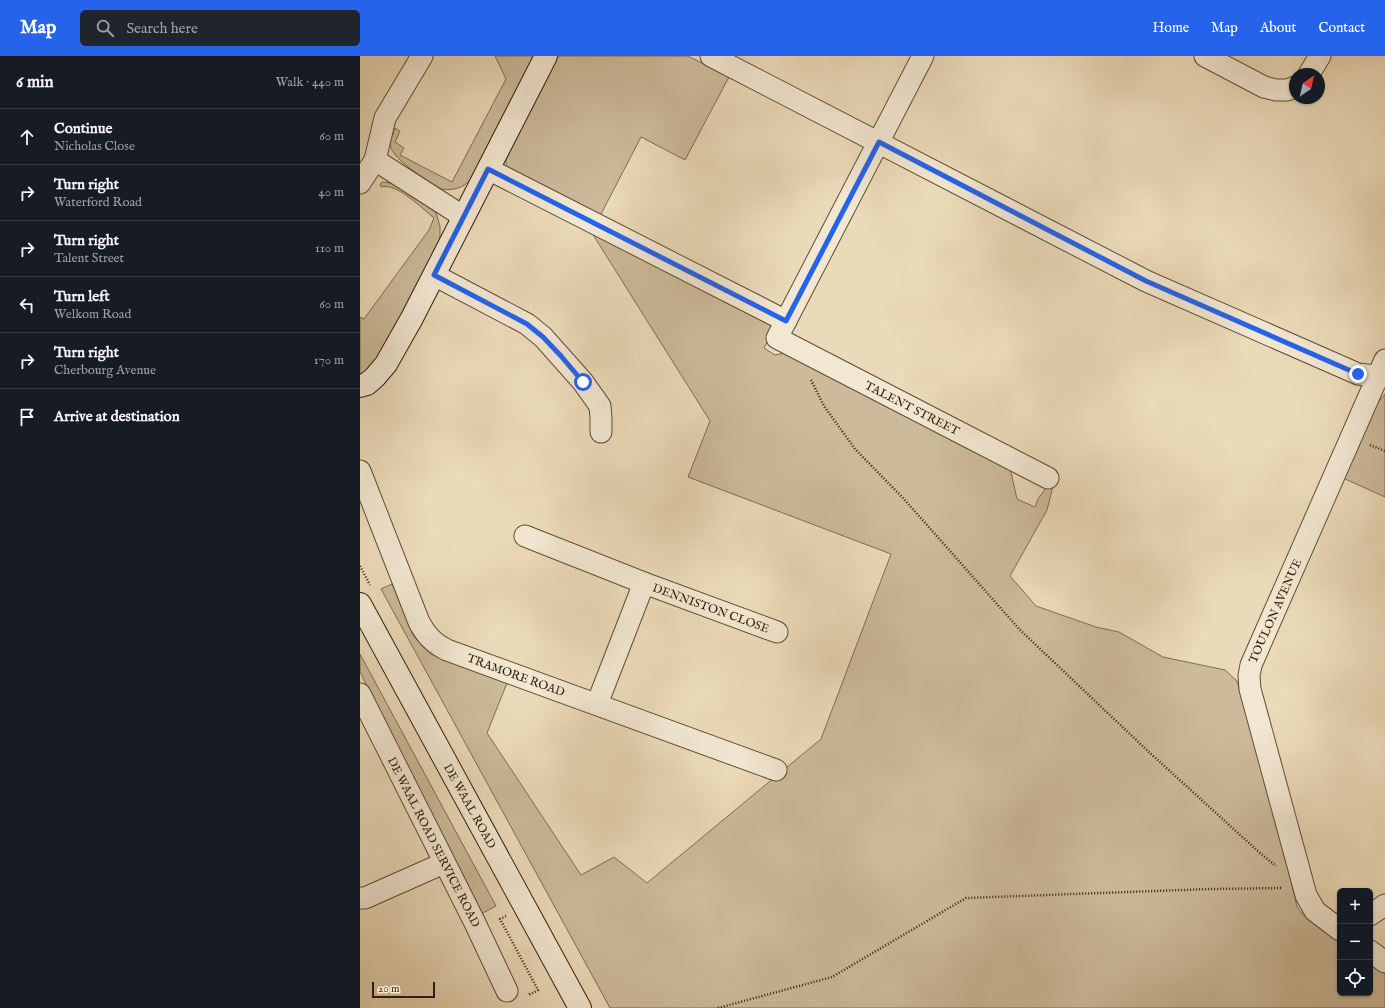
<!DOCTYPE html>
<html lang="en">
<head>
<meta charset="utf-8">
<style>
  body { margin:0; font-family:"IM FELL English",serif; background:#20242c; color:#f1f3f6 }
  .controls { position:absolute; right:12px; bottom:12px; display:grid; overflow:hidden; border-radius:6px; box-shadow:0 1px 3px #0004 }
  .controls button { width:36px; height:36px; display:grid; place-items:center; padding:0; border:0; border-bottom:1px solid #363941; background:#171b24; color:#f1f3f6; font:20px sans-serif }
  .compass { position:absolute; left:929px; top:12px; width:36px; height:36px; border-radius:50%; background:#171b24; box-shadow:0 1px 3px #0004; rotate:34deg }
  .scale { position:absolute; left:12px; bottom:10px; width:63px; box-sizing:border-box; padding-left:4px; border:2px solid #331f04; border-top:0; font-size:11px; line-height:14px; white-space:nowrap; color:#331f04; -webkit-text-stroke:3px #f2e7d2; paint-order:stroke }
  .stop { position:absolute; width:12px; height:12px; margin:-9px; border:3px solid #2563eb; border-radius:50%; background:#fff }
  .stop.end { background:#2563eb; border-color:#fff; box-shadow:0 1px 4px #0008 }
  .list { margin:0; padding:0; list-style:none }
  h2 { display:flex; justify-content:space-between; align-items:center; height:52px; margin:0; padding:0 16px; font-size:17px }
  h2 small { font-size:13px; font-weight:400; color:#9ea1a6 }
  .list li { display:grid; grid-template-columns:26px 1fr auto; gap:12px; align-items:center; box-sizing:border-box; height:56px; padding:0 16px; border-top:1px solid #363941 }
  .list b { display:block; font-size:15px; white-space:nowrap }
  .list p { margin:0; font-size:13px; white-space:nowrap; color:#9ea1a6 }
  .list em { font-size:13px; font-style:normal; color:#9ea1a6 }
  .icon { flex:none; width:22px; height:22px; fill:none; stroke:currentColor; stroke-width:2; stroke-linecap:round; stroke-linejoin:round }
  .map { position:relative; flex:none; width:1025px; height:952px; overflow:hidden }
  header { display:flex; align-items:center; gap:24px; box-sizing:border-box; height:56px; padding:0 20px; background:#2563eb; color:#fff }
  header strong { font-size:19px }
  nav { display:flex; gap:22px; margin-inline-start:auto; font-size:14px }
  .search { width:280px; height:36px; background:#20242c; display:flex; align-items:center; gap:10px; box-sizing:border-box; padding:0 14px; border-radius:6px; color:#9ea1a6; font-size:15px }
  main { display:flex }
  aside { flex:1; background:#171b24 }
  .map>svg:first-child { display:block }
</style>
</head>
<body>
<header>
<strong>Map</strong>
<div class="search"><svg class="icon" aria-label="search" viewBox="0 0 24 24"><circle cx="10" cy="10" r="6"/><path d="M15 15l6 6"/></svg>Search here</div>
<nav><a>Home</a><a>Map</a><a>About</a><a>Contact</a></nav>
</header>
<main>
<aside>
<h2>6 min<small>Walk · 440 m</small></h2>
<ul class="list">
<li><svg class="icon" aria-label="ahead" viewBox="0 0 24 24"><path d="M12 20V5M6 11l6-6 6 6"/></svg><div><b>Continue</b><p>Nicholas Close</p></div><em>60 m</em></li>
<li><svg class="icon" aria-label="right" viewBox="0 0 24 24"><path d="M7 20v-9h11M14 6l5 5-5 5"/></svg><div><b>Turn right</b><p>Waterford Road</p></div><em>40 m</em></li>
<li><svg class="icon" aria-label="right" viewBox="0 0 24 24"><path d="M7 20v-9h11M14 6l5 5-5 5"/></svg><div><b>Turn right</b><p>Talent Street</p></div><em>110 m</em></li>
<li><svg class="icon" aria-label="left" viewBox="0 0 24 24"><path d="M17 20v-9H6M10 6l-5 5 5 5"/></svg><div><b>Turn left</b><p>Welkom Road</p></div><em>60 m</em></li>
<li><svg class="icon" aria-label="right" viewBox="0 0 24 24"><path d="M7 20v-9h11M14 6l5 5-5 5"/></svg><div><b>Turn right</b><p>Cherbourg Avenue</p></div><em>170 m</em></li>
<li><svg class="icon" aria-label="arrive" viewBox="0 0 24 24"><path d="M6 21V4h12l-3 4 3 4H6"/></svg><div><b>Arrive at destination</b></div></li>
</ul>
</aside>
<div class="map">
<svg width="1025" height="952" viewBox="0 0 1025 952">
  <rect width="100%" height="100%" fill="#ebdab9"/>
  <filter id="stains"><feTurbulence type="fractalNoise" baseFrequency=".005" numOctaves="4"/><feColorMatrix values="0 0 0 0 .2 0 0 0 0 .09 0 0 0 0 .02 0 0 0 .5 -.17"/></filter>
  <radialGradient id="worn" r=".72"><stop offset=".6" stop-color="#630" stop-opacity="0"/><stop offset="1" stop-color="#630" stop-opacity=".3"/></radialGradient>
  <g fill="#ccba9a" stroke="#806c4f">
    <path d="M135 0H175L112 123C102 132 94 135 81 133 69 125 28 102 30 86 31 82 34 76 35 72L40 75 35 86 44 92 40 99 92 126 146 23Z"/>
    <polygon points="198,0 328,0 369,21 325,104 281,81 239,162 149,115 146,108 146,101"/>
    <path d="M22 126 37 128 71 152 76 157 80 170V185L48 249 15 307 5 316 0 318V261L4 263 69 174 74 162C63 153 36 126 21 131L20 128Z"/>
    <polygon points="232,177 412,269 412,277 404,292 415,299 430,296 650,412 657,443 675,451 678,443 689,428 693,430 687,454 650,520 676,550 736,571 759,576 803,601 865,614 877,625 921,781 937,851 943,859 980,887 980,937 1010,937 1010,908 1025,918 1025,952 250,952 21,533 32,528 53,579 62,590 71,598 84,604 147,627 127,677 221,819 254,801 287,827 461,683 531,498 328,421 350,365"/>
    <polygon points="1025,338 1025,441 983,422 1018,346"/>
    <polygon points="0,598 136,850 121,858 0,616"/>
  </g>
  <g fill="none" stroke-linecap="round" stroke-linejoin="round">
    <defs>
      <g id="street">
        <polyline points="351,0 786,225 998,318 1025,321"/>
        <polyline points="563,0 417,282 688,422"/>
        <polyline points="845,0 904,31 916,34 927,34 935,31"/>
        <polyline points="949,18 960,0"/>
        <polyline points="15,104 104,161"/>
        <polyline points="128,113 426,265"/>
        <polyline points="0,127 15,104 25,62 62,0"/>
        <polyline points="74,219 167,268 183,281 223,326 240,350 241,362 241,376"/>
        <path d="M0 415 59 566C66 579 73 587 87 594L416 714"/>
        <polyline points="165,480 284,527 417,576"/>
        <polyline points="0,638 115,867 147,935"/>
        <polyline points="237,648 284,527"/>
        <polyline points="0,842 5,842 84,807"/>
        <polyline points="1010,859 1025,849"/>
        <polyline points="980,874 955,855 946,839 890,633 889,620 891,609 1025,304"/>
        <polyline points="1010,895 1025,906"/>
      </g>
      <g id="secondary">
        <polyline points="0,330 7,328 15,321 26,308 52,262 186,0"/>
        <polyline points="0,548 220,952"/>
      </g>
    </defs>
    <use href="#street" stroke="#614e31" stroke-width="23"/>
    <use href="#secondary" stroke="#331f04" stroke-width="24"/>
    <g stroke="#331f04" stroke-width="2.5" stroke-dasharray="1 2" stroke-linecap="butt">
      <polyline points="451,324 464,350 495,393 543,442 660,574 790,697 900,797 916,810"/>
      <polyline points="1010,389 1025,395"/>
      <polyline points="0,510 10,529"/>
      <polyline points="146,860 140,863 178,934 169,939 169,937"/>
      <polyline points="358,952 472,921 606,842 849,833 923,832"/>
    </g>
    <use href="#street" stroke="#f2e7d2" stroke-width="21"/>
    <use href="#secondary" stroke="#f2e7d2" stroke-width="22"/>
  </g>
  <g fill="none" stroke-linecap="round" stroke-linejoin="round">
    <polyline stroke="#2563eb" stroke-width="5" points="223,326 201,300 183,281 167,268 74,219 128,113 426,265 519,86 786,225 998,318"/>
  </g>
  <g text-anchor="middle" stroke-width="4" stroke-linejoin="round" paint-order="stroke">
    <g font-size="12" fill="#331f04" stroke="#f2e7d2">
      <text transform="translate(552 352) rotate(27)" y="4">TALENT STREET</text>
      <text transform="translate(351 552) rotate(20)" y="4">DENNISTON CLOSE</text>
      <text transform="translate(915 555) rotate(-66)" y="4">TOULON AVENUE</text>
      <text transform="translate(156 619) rotate(20)" y="4">TRAMORE ROAD</text>
      <text transform="translate(110 750) rotate(61)" y="4">DE WAAL ROAD</text>
      <text transform="translate(74 786) rotate(63)" y="4">DE WAAL ROAD SERVICE ROAD</text>
    </g>
  </g>
  <rect width="100%" height="100%" filter="url(#stains)"/>
  <rect width="100%" height="100%" fill="url(#worn)"/>
</svg>
<div class="controls">
<button>+</button>
<button>−</button>
<button><svg class="icon" aria-label="locate" viewBox="0 0 24 24"><circle cx="12" cy="12" r="6"/><path d="M12 2v4M12 18v4M2 12h4M18 12h4"/></svg></button>
</div>
<svg class="compass" viewBox="-18 -18 36 36"><path d="M0-13l5 13h-10z" fill="#e53935"/><path d="M0 13l5-13h-10z" fill="#9ea1a6"/></svg>
<div class="scale">20 m</div>
<div class="stop" style="left:223px;top:326px"></div>
<div class="stop end" style="left:998px;top:318px"></div>
</div>
</main>
</body>
</html>
